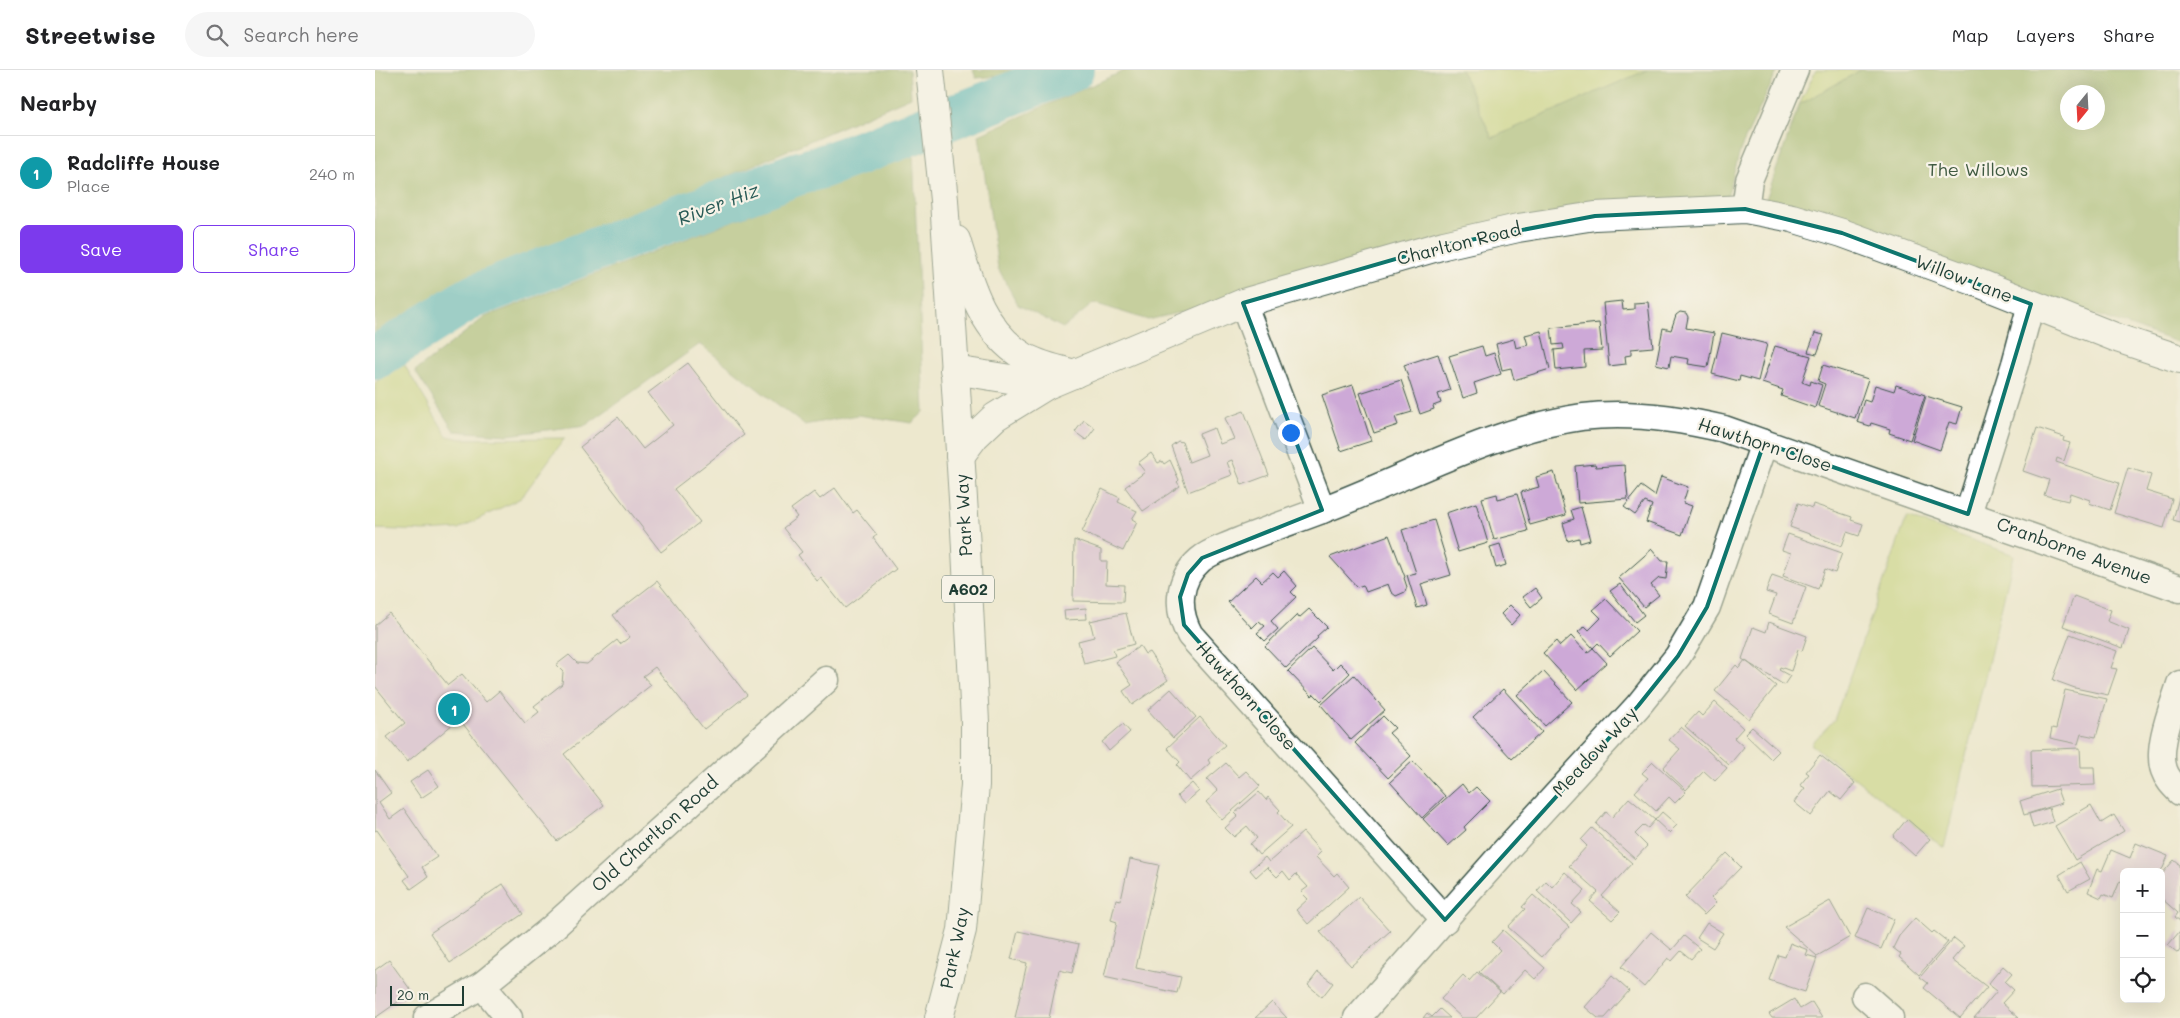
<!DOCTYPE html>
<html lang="en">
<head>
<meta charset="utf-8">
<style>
  body { margin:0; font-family:Mali,sans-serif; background:#f6f6f6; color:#202124 }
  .controls { position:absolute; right:15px; bottom:15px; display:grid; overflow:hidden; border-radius:8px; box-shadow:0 5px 20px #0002 }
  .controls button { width:45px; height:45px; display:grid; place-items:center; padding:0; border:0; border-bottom:1px solid #e0e0e0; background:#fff; color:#202124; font:25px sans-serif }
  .compass { position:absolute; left:1685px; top:15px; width:45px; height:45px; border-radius:50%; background:#fff; box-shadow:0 5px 20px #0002; rotate:198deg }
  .scale { position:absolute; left:15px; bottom:12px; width:74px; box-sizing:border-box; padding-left:5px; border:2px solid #1f3d34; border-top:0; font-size:14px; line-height:18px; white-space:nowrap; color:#1f3d34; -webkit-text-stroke:4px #f7f3e8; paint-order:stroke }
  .you { position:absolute; left:915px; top:362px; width:18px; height:18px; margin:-12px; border:4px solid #fff; border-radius:50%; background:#1a73e8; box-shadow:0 0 0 8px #1a73e833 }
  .badge { display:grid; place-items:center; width:32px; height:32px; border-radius:50%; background:#7c3aed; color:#fff; font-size:16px; font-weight:700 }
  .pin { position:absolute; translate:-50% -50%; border:2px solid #fff; box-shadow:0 1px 5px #0006 }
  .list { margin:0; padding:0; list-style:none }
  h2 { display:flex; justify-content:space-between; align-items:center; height:65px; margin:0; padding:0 20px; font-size:21px }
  h2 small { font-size:16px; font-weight:400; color:#757577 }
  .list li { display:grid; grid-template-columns:32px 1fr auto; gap:15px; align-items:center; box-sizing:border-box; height:75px; padding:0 20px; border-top:1px solid #e0e0e0 }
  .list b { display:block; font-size:19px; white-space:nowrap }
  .list p { margin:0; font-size:16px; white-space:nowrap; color:#757577 }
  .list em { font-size:16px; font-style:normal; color:#757577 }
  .actions { display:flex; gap:10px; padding:15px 20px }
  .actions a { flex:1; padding:11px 0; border:1px solid #7c3aed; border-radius:8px; text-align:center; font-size:18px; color:#7c3aed }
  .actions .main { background:#7c3aed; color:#fff }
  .icon { flex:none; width:28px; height:28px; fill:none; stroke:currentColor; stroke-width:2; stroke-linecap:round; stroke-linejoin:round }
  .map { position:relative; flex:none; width:1805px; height:948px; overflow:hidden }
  header { display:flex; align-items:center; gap:30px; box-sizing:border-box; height:70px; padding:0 25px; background:#fff; border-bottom:1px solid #e0e0e0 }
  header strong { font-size:24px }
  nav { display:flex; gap:28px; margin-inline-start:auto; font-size:18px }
  .search { width:350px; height:45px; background:#f6f6f6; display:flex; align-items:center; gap:12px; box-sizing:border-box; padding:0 18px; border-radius:28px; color:#757577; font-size:19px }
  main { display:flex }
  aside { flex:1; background:#fff }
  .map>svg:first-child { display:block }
</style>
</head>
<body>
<header>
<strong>Streetwise</strong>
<div class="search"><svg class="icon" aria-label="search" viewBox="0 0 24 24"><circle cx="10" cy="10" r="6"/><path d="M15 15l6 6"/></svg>Search here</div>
<nav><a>Map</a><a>Layers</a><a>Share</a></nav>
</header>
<main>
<aside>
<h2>Nearby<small></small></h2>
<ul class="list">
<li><span class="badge" style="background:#0f9aa8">1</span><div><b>Radcliffe House</b><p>Place</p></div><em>240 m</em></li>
</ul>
<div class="actions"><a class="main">Save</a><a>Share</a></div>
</aside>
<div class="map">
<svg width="1805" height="948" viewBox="0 0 1805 948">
  <rect width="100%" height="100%" fill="#f7f3e8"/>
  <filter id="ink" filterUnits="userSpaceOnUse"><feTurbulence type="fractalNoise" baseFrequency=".02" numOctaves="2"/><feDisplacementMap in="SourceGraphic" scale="10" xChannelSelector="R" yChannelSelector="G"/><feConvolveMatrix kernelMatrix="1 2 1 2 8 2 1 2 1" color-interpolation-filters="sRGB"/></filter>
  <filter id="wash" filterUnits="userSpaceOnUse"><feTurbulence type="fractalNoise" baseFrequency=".0096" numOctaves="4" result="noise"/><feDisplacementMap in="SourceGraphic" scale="20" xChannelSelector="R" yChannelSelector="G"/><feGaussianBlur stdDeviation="1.12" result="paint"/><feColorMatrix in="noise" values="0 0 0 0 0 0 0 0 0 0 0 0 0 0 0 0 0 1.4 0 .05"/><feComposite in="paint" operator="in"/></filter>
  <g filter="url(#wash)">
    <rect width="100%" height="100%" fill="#ede8ce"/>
    <g fill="#bfd073" stroke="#6f8654">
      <polygon points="1086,0 1272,0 1117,68"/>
      <polygon points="1441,0 1486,0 1424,35"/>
      <polygon points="27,291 72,366 87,369 190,368 146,428 83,459 50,461 0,459 0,313"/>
      <polygon points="1532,447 1639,485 1569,778 1436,674 1459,650"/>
    </g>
    <g fill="#97b265" stroke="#5b784c" fill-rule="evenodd">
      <polygon points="0,0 534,0 536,27 339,112 87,209 0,278"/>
      <polygon points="598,0 650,0 637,5 601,8"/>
      <polygon points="751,0 1086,0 1117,68 1272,0 1403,0 1366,78 1351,131 1219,133 870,227 773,250 719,233 688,258 643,235 623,198 604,65"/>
      <path d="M1486 0H1805V273L1597 203 1391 129 1424 35ZM1692 22H1722V52H1692Z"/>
      <polygon points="538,81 549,342 537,353 483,345 429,355 325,274 211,355 133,365 79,361 40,301 110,247"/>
    </g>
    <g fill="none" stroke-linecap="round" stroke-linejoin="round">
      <polyline stroke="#41b0bd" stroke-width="44" points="0,288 95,228 278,157 421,104 446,97 527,67 697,0"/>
    </g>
    <g id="blocks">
      <g fill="#cda9d7">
        <polygon points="1247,231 1248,240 1259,239 1259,233 1273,232 1278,277 1256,279 1256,285 1250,286 1251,294 1234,296 1228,233"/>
        <polygon points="1305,242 1311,243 1313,247 1311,258 1339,263 1333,297 1313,294 1314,289 1296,286 1294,297 1281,294 1288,258 1296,260 1301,245"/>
        <polygon points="1224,253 1227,280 1209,281 1210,297 1181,300 1179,280 1189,279 1188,274 1178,275 1176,258"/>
        <polygon points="1166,261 1175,299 1139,310 1136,298 1127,300 1121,274 1139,269 1141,278 1153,275 1150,265"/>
        <polygon points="1347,263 1392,274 1383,311 1365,306 1364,311 1337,304"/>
        <polygon points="1440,263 1449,265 1442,284 1433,282"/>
        <polygon points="1107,276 1110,286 1119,283 1126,304 1099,313 1102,323 1088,328 1074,286"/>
        <polygon points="1400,276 1436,286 1427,312 1435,315 1436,311 1447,315 1440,338 1406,326 1408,320 1387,313"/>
        <polygon points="1063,284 1075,320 1063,324 1066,333 1058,336 1059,339 1045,344 1029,295"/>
        <polygon points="313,293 369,365 299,419 325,452 286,482 205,377 243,347 268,379 298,355 273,323"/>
        <polygon points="1448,295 1493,309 1480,348 1443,336 1450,314 1443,311"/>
        <polygon points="1026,310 1037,342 1020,347 1023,355 999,363 985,323"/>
        <polygon points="978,315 996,371 966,381 947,325"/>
        <polygon points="1500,315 1519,321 1521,315 1550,325 1535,370 1514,363 1515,359 1496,353 1495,356 1482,352 1489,330 1495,332"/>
        <polygon points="1551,326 1587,337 1582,354 1574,352 1565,380 1537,370"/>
        <polygon points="869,341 894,405 867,415 857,390 852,392 857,405 813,422 796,376 803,371 807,372 814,392 832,385 824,364 839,358 845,374 859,369 850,348"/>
        <polygon points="709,350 720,358 711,370 700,362"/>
        <polygon points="1662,358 1689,367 1688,371 1695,373 1689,391 1682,388 1681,392 1744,413 1735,440 1714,433 1715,430 1695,423 1693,431 1669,425 1674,410 1648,401"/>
        <polygon points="776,383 783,393 787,391 789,394 795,390 804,410 802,412 805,416 768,441 750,417 770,402 763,393"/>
        <polygon points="1220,394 1221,397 1250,395 1253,429 1203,433 1200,396"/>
        <polygon points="1753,398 1776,405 1771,421 1797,429 1789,458 1739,443"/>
        <polygon points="1179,402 1191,445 1155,455 1146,422 1164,417 1161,407"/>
        <polygon points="1286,407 1313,417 1308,433 1317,436 1307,465 1271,452 1277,435 1270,432 1260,445 1249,437 1266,416 1280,426"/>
        <polygon points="460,418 478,443 482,440 502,465 498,468 521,499 470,538 446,508 442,511 423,485 427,482 408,458 422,447 416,439 439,422 445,429"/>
        <polygon points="727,419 745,428 743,432 762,441 757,449 762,452 748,481 707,462"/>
        <polygon points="1122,424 1123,429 1142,424 1153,461 1119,470 1107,428"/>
        <polygon points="1805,424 1805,452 1798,450"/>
        <polygon points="1101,433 1113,473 1083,482 1071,443"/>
        <polygon points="1423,433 1437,438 1438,434 1477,447 1476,450 1488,454 1484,466 1472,462 1467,476 1415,457"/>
        <polygon points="1206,437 1215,470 1205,473 1204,468 1193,471 1188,453 1199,449 1196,440"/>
        <polygon points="1059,450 1076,505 1046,514 1052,535 1042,538 1032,505 1041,503 1027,460"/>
        <polygon points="1413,464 1467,483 1460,503 1450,499 1443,519 1408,506 1416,483 1407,480"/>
        <polygon points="1014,465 1030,507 1029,508 1032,517 1030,522 1021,526 1016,522 1013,514 991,522 988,515 982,517 955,487"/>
        <polygon points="699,470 726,480 726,491 732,491 731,514 749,515 748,532 698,531"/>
        <polygon points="1125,474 1131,495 1121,498 1115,477"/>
        <polygon points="1277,479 1287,491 1293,491 1291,509 1284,508 1276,515 1284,525 1269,537 1244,508"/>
        <polygon points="909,501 922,516 916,522 921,527 896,551 903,559 890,571 882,563 890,556 884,551 877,558 853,532 881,506 887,512 898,502 903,507"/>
        <polygon points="1397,505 1431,517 1418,553 1394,544 1401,525 1391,522"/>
        <polygon points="282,511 372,625 329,659 280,597 268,606 276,615 189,684 229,735 182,771 84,649 32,692 12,667 30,653 0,616 0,555 14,543 73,615 87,604 111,632 124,621 150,653 164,642 159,636 187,614 188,602 181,595 194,585 202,593 212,594 242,570 245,574 255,567 238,545"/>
        <polygon points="1245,514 1269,545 1260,552 1235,521"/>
        <polygon points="1160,518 1167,528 1156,537 1148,527"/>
        <polygon points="1699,526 1736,540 1732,551 1754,560 1748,578 1688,556"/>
        <polygon points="1231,529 1262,561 1235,586 1223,573 1218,578 1203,562 1210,556 1214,560 1226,548 1218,540"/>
        <polygon points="1135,535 1145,545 1136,555 1126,544"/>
        <polygon points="711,538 712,549 690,550 689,540"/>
        <polygon points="934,539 952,557 942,566 943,568 911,598 890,576 922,545 924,548"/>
        <polygon points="751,543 759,574 738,580 740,586 709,594 703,571 719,567 715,551"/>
        <polygon points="1394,552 1432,566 1427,581 1423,580 1416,601 1405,597 1404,600 1415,606 1409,615 1367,589 1378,557 1391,562"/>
        <polygon points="1695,564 1742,581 1736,598 1742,599 1733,625 1700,618 1678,610"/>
        <polygon points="1196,566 1212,583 1218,578 1232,593 1202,620 1168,583 1181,571 1185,576"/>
        <polygon points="765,576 770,584 774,582 793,610 757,635 748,621 757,615 741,592"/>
        <polygon points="937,578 958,600 965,593 975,603 946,631 939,624 937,626 913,601"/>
        <polygon points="1370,590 1401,616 1374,649 1340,621 1361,595 1364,598"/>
        <polygon points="1168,601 1197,632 1170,656 1142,625"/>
        <polygon points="979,605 1010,640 976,670 946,635"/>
        <polygon points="796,619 821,647 798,668 773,640"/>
        <polygon points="1128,619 1167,662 1137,689 1098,647"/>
        <polygon points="1690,620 1732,629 1721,667 1706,664 1703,674 1675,668 1677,658 1681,659"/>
        <polygon points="1340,632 1368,658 1359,668 1369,677 1354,695 1310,656 1323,642 1327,646"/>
        <polygon points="1008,646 1020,658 1014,663 1036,686 1013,708 980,673"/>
        <polygon points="825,647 850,675 833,690 835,693 815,711 802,695 805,692 792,678"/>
        <polygon points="748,654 755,662 734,681 727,672"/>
        <polygon points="1306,657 1352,698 1340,711 1329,701 1311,720 1288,698 1305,679 1294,670"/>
        <polygon points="1377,657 1404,681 1396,689 1370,664"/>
        <polygon points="1705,678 1706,697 1719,697 1720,715 1657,717 1656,680"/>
        <polygon points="1445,685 1480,713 1466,730 1455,721 1436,746 1419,732 1430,718 1425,715 1434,704 1431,702"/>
        <polygon points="1038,691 1070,726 1047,748 1015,712"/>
        <polygon points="1278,692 1311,722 1300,733 1294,727 1281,741 1260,722 1273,708 1267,703"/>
        <polygon points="851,693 864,707 871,701 885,716 847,750 831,732 843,721 832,709"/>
        <polygon points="0,700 16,723 4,732 10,741 15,749 29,739 62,787 47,797 53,807 36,819 29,810 34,806 2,760 0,761"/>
        <polygon points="53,700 64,716 46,728 35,712"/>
        <polygon points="817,713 824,721 809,734 802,726"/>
        <polygon points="1087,714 1094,723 1101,717 1115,731 1089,757 1091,760 1073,776 1048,749"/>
        <polygon points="1682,719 1687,733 1649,745 1645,731"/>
        <polygon points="884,722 891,730 893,727 905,740 903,742 916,757 884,785 875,774 882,768 872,756 859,767 850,758 863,746 860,743"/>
        <polygon points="1254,728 1280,750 1273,758 1269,755 1260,764 1272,776 1260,789 1221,754 1231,742 1237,747"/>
        <polygon points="1716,735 1726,753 1739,745 1749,761 1700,790 1680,756"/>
        <polygon points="1674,738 1678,752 1658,758 1654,744"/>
        <polygon points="1287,742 1302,755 1294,763 1280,750"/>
        <polygon points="1532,749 1555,769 1540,786 1518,766"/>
        <polygon points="1217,758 1257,793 1227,826 1245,842 1237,850 1215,831 1223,822 1194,796 1212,776 1206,770"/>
        <polygon points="928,762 946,782 941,787 959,806 962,803 974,817 933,854 921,840 933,829 926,822 933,817 921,804 915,810 908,801 902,807 892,797 881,807 875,800 890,787 894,792"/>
        <polygon points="1761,773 1793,786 1788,798 1784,802 1749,802 1749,813 1745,811 1738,828 1728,824 1726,828 1713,822 1722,799 1727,801 1736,780 1755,788"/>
        <polygon points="1352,783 1366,797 1336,828 1341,833 1329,845 1310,827"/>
        <polygon points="755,789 784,795 761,898 806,907 802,923 729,907 742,852 736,850 741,829 746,830"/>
        <polygon points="1799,790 1805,795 1805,851 1800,847 1803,843 1786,828 1786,805"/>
        <polygon points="1705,792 1715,809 1693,821 1684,805"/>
        <polygon points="1190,802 1210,820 1197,834 1206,842 1196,853 1162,821 1171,811 1177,817"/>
        <polygon points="128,814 148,844 75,893 55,863"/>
        <polygon points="1158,825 1194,857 1167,887 1133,857 1150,839 1147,837"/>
        <polygon points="984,827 1015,861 976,896 945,862"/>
        <polygon points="1455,831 1475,867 1442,886 1409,857"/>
        <polygon points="1493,838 1519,849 1506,879 1480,868"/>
        <polygon points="1540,848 1557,863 1559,861 1573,872 1544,905 1524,887 1526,884 1518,878 1524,866"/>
        <polygon points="1332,853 1348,863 1338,878 1322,868"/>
        <polygon points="1128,860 1170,898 1160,909 1150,900 1128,924 1104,902 1125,880 1117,872"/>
        <polygon points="643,861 704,874 697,903 684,900 674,948 640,948 652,893 636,889"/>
        <polygon points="1805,861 1805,880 1803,883 1793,875"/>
        <polygon points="1276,862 1297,880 1309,866 1325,879 1316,889 1306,881 1297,891 1293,888 1269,917 1246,897"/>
        <polygon points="1579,868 1589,876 1577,890 1612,917 1585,948 1549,918 1553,913 1545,907"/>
        <polygon points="1415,873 1433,880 1431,885 1442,888 1430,922 1394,910 1403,885 1410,887"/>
        <polygon points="14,890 37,922 0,948 0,900"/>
        <polygon points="1628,896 1637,904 1630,912 1639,920 1627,933 1644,948 1599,948 1622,921 1613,914"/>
        <polygon points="943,902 958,913 947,927 933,915"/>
        <polygon points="1102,902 1125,922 1101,948 1087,948 1066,929 1088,905 1094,911"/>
        <polygon points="1237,906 1254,921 1230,948 1223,948 1210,937"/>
        <polygon points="1419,929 1425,939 1437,932 1447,948 1397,948 1394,944"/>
        <polygon points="897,932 912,948 880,948"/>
        <polygon points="1065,939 1075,948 1048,948 1052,943 1057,947"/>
      </g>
    </g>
  </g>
  <g filter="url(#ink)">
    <use href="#blocks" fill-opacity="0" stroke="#3e574b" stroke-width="1"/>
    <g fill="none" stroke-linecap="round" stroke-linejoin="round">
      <defs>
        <g id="street">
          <polyline points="1370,139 1374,110 1420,0"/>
          <polyline points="868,233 947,440"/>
          <polyline points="1593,444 1640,294 1656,234"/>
          <path d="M1805 614C1798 637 1781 677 1789 700 1792 709 1798 715 1805 722"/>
          <path d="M1070 850 815 565C801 540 802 510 825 490 834 482 848 478 859 473 888 461 918 451 947 440 1032 408 1116 360 1207 347 1255 341 1303 348 1349 359L1805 519"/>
          <polyline points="107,915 134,948"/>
          <polyline points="1490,926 1515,948"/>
          <polyline points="52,948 107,915 176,859 451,610"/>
          <polyline points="982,948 1128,783 1263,636 1303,586 1332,537 1389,373"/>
        </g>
        <g id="secondary">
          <polyline points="579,300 672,315"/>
          <polyline points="585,386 600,366 620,347 672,315 868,233 1069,175 1143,158 1220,146 1370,139 1417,148 1467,163 1596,210 1745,269 1805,289"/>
        </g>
        <g id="primary">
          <polyline points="555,0 569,130 590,460 600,652 600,715 587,860 564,948"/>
          <path d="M581 170C594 212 607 261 648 286 662 295 683 299 699 304"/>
        </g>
      </defs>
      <use href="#street" stroke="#3e574b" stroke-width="29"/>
      <use href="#secondary" stroke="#3e574b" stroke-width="30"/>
      <use href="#primary" stroke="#3e574b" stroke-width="30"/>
      <use href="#street" stroke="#fff" stroke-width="26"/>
      <use href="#secondary" stroke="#fff" stroke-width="28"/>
      <use href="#primary" stroke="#fff" stroke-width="28"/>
    </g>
  </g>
  <path d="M0 0H1805V948H0ZM1370 139 1467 163 1656 234 1593 444 1389 373 1332 537 1303 586 1263 636 1070 850 809 555 805 527 813 504 827 488 947 440 868 233 1069 175 1220 146Z" fill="#ede8ce" fill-opacity=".55" fill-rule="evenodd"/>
  <path fill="none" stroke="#0f766e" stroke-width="4" stroke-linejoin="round" d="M1370 139 1467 163 1656 234 1593 444 1389 373 1332 537 1303 586 1263 636 1070 850 809 555 805 527 813 504 827 488 947 440 868 233 1069 175 1220 146Z"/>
  <g text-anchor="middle" stroke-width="4.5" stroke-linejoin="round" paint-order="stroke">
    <rect fill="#f7f3e8" stroke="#60746a" stroke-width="1" x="567" y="505.5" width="52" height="27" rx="4"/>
    <g font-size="16" font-weight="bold" fill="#1f3d34">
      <text x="593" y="525">A602</text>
    </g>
    <g font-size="18" fill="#3f5a41" stroke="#f7f3e8">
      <text x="1603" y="106">The Willows</text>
    </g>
    <g font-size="18" fill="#1f3d34" stroke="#f7f3e8">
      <text transform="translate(1084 174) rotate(-14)" y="6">Charlton Road</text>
      <text transform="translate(1589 209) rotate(21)" y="6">Willow Lane</text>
      <text transform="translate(1390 375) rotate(18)" y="6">Hawthorn Close</text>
      <text transform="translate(589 445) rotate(-93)" y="6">Park Way</text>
      <text transform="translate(1699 481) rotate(20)" y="6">Cranborne Avenue</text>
      <text transform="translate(871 626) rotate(48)" y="6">Hawthorn Close</text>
      <text transform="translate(1220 682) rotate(-47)" y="6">Meadow Way</text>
      <text transform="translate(280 764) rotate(-42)" y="6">Old Charlton Road</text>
      <text transform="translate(580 878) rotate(-78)" y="6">Park Way</text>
    </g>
    <g font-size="19" font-style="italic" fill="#285a56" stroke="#f7f3e8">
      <text transform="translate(343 134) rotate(-21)" y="7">River Hiz</text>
    </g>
  </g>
</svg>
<div class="controls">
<button>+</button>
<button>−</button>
<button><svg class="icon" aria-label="locate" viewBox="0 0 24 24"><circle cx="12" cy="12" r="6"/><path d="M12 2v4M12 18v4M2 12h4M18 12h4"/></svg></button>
</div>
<svg class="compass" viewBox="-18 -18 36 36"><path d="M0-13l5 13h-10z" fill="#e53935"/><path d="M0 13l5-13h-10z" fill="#757577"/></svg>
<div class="scale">20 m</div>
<div class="you"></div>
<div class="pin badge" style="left:79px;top:639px;background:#0f9aa8">1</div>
</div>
</main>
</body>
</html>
